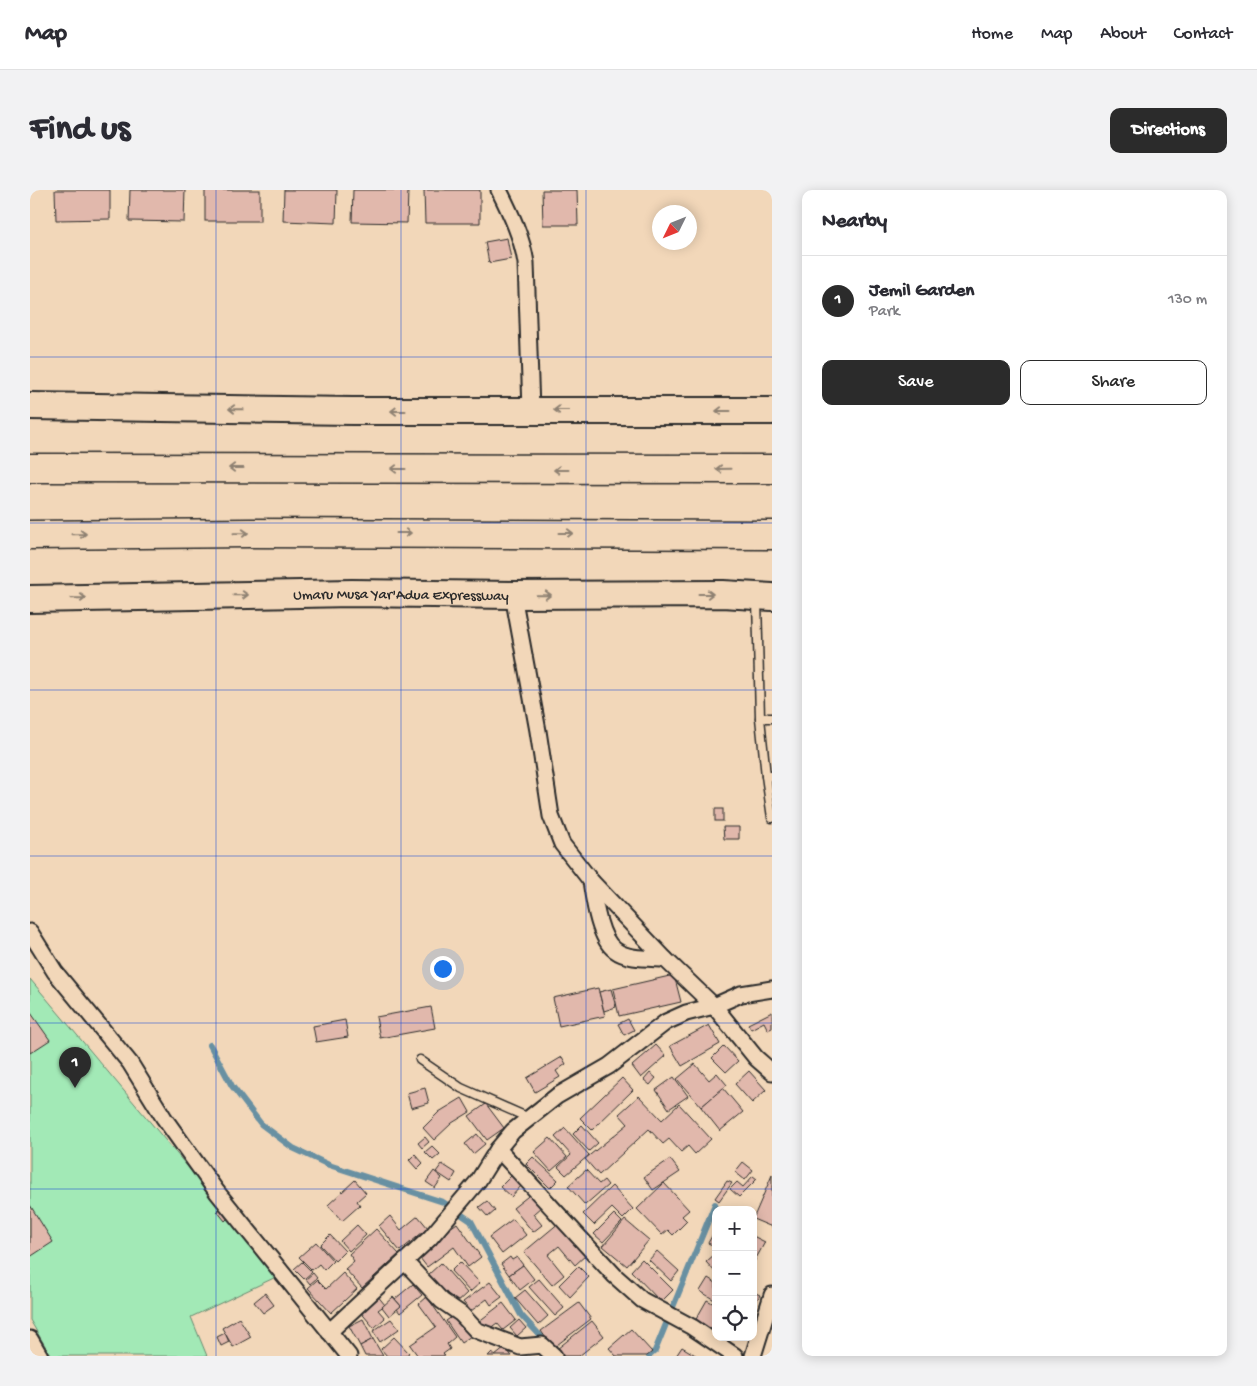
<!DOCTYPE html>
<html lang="en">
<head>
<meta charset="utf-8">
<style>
  body { margin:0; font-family:"Gochi Hand",sans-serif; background:#f2f2f3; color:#2b2b33 }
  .controls { position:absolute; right:15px; bottom:15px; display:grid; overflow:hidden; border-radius:10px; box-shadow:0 2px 12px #0003 }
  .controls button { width:45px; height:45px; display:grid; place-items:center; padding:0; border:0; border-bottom:1px solid #e1e1e2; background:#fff; color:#2b2b33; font:25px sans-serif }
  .compass { position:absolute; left:622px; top:15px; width:45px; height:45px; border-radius:50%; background:#fff; box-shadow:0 2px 12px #0003; rotate:227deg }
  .you { position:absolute; left:412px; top:778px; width:18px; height:18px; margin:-12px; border:4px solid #fff; border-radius:50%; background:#1a73e8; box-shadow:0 0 0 8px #1a73e833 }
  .badge { display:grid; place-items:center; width:32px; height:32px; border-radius:50%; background:#2b2b2b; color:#fff; font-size:16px; font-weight:700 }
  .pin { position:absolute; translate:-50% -41px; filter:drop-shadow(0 1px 2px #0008) }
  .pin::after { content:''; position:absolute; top:26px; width:18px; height:15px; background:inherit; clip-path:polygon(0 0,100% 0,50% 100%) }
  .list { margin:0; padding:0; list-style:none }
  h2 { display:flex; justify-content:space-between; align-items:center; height:65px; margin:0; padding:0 20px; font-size:21px }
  h2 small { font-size:16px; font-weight:400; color:#7c7c81 }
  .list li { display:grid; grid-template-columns:32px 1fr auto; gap:15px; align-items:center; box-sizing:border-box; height:90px; padding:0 20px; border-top:1px solid #e1e1e2 }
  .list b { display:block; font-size:19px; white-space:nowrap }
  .list p { margin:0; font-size:16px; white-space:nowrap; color:#7c7c81 }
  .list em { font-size:16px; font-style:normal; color:#7c7c81 }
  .actions { display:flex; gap:10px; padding:15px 20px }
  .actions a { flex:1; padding:11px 0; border:1px solid #2b2b2b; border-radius:10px; text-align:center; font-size:18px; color:#2b2b2b }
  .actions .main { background:#2b2b2b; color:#fff }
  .icon { flex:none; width:28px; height:28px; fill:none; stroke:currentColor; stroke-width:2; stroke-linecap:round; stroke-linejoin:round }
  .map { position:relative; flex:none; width:742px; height:1166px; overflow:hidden; border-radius:10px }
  header { display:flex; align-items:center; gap:30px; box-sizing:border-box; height:70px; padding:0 25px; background:#fff; border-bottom:1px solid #e1e1e2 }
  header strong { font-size:24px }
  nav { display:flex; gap:28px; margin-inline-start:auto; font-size:18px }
  .intro { display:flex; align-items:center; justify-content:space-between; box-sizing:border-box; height:120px; padding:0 30px }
  h1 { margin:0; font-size:35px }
  .button { padding:12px 22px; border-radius:10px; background:#2b2b2b; color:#fff; font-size:18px; font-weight:700 }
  main { display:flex; gap:30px; padding:0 30px }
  aside { flex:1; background:#fff; border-radius:10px; box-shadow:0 2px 12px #0003 }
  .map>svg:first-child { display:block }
</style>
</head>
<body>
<header>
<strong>Map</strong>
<nav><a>Home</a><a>Map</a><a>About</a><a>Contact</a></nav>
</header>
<div class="intro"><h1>Find us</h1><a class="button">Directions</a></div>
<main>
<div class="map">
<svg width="742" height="1166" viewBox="0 0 742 1166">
  <rect width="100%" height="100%" fill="#f2d7b9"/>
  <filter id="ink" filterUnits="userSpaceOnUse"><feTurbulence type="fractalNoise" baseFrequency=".02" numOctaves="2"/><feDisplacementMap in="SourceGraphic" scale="10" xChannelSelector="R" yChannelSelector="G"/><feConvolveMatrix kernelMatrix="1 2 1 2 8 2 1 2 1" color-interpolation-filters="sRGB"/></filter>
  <g filter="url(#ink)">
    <polygon fill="#a2e9b6" stroke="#668a70" points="0,789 199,1026 246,1087 161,1127 177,1166 21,1166 0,1130"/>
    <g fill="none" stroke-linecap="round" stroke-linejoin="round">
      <g stroke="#6890a2" stroke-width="6">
        <polyline points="180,855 202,896 231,934 263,958 299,975 413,1012 441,1031 491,1125 518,1154"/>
        <polyline points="619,1166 625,1161 685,1014"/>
      </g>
    </g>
    <g fill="#e1b8ac" stroke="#2b2b2b">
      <polygon points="25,0 80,0 80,29 26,30"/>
      <polygon points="100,0 155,0 154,32 99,31"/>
      <rect x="175" y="0" width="55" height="31"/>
      <polygon points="254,0 307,0 306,33 253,31"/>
      <polygon points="323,0 378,0 377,33 322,32"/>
      <polygon points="394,0 450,0 450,33 395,33"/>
      <polygon points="512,0 547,0 548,35 513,35"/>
      <polygon points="477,48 481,69 459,73 455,52"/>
      <rect x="685" y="619" width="8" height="12"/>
      <polygon points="693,637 709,637 709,649 694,649"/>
      <polygon points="644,785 651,812 589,826 583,799"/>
      <polygon points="568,798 575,826 529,836 523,808"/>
      <polygon points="581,799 586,817 574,821 569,802"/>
      <polygon points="401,817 405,838 350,848 346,827"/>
      <polygon points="742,822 742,838 738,840 734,832 721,839 718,834"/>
      <polygon points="1,823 20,850 0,863 0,824"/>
      <polygon points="598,829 604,840 594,845 588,834"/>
      <polygon points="315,830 318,847 286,852 283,836"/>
      <polygon points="679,835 690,854 652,876 640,856"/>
      <polygon points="626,855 636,866 611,888 602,876"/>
      <polygon points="694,856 708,871 696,882 682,868"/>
      <polygon points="532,867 536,874 526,881 530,887 505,902 497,888"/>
      <polygon points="665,874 679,890 687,883 697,895 671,917 647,889"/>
      <polygon points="719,881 736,900 722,913 705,894"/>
      <polygon points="620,883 626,888 620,895 614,890"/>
      <polygon points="644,887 658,906 639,919 626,900"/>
      <polygon points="592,888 603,900 562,940 550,928"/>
      <polygon points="395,898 399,913 381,918 377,903"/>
      <polygon points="693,898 713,922 690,941 671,917"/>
      <polygon points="609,906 632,930 649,914 681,949 665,964 658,956 651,962 639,949 633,954 619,939 569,985 555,969 598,934 589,924"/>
      <polygon points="432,908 440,922 422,933 404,950 393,938 409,922"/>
      <polygon points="456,914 474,938 457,950 439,926"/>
      <polygon points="552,935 568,953 559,961 543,944"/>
      <polygon points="535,938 559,965 536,985 528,977 541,965 525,947"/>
      <polygon points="447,944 455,954 443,964 435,954"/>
      <polygon points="395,947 399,952 392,958 388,953"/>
      <polygon points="520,948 537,967 521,981 504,962"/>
      <polygon points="402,956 410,964 403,970 395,962"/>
      <polygon points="385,964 393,973 387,979 379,970"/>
      <polygon points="503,967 528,990 520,998 496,974"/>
      <polygon points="640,969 650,982 623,1000 614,987"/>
      <polygon points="713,972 723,980 715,990 705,982"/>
      <polygon points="412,974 426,983 421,992 406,982"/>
      <polygon points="556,980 569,994 574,990 578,995 555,1015 538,996"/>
      <polygon points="404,981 412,988 405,998 396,992"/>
      <polygon points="742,985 742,1037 723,1029"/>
      <polygon points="481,986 492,995 481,1007 470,997"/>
      <polygon points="723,986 727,989 709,1007 700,999 707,992 713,997"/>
      <polygon points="325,990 336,1003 327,1011 330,1015 312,1031 298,1015"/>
      <polygon points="697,991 702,993 689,1011 685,1008"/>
      <polygon points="634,993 659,1020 652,1026 657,1031 643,1045 638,1040 632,1045 607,1019"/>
      <polygon points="582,996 603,1019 593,1029 582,1018 564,1035 553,1024"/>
      <polygon points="502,1003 512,1016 503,1024 512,1035 503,1042 483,1018"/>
      <polygon points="457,1011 465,1021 458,1027 449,1017"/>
      <polygon points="0,1015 23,1052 0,1067"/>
      <polygon points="190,1018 198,1028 195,1031 187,1021"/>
      <polygon points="584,1024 592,1032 573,1052 564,1044"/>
      <polygon points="360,1026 371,1040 388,1026 398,1038 370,1061 349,1036"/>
      <polygon points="483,1029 496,1045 472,1064 459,1047"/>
      <polygon points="595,1030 619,1050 597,1076 573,1056"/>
      <polygon points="530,1032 557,1064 545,1075 529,1056 518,1065 534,1085 522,1095 494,1062"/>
      <polygon points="427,1033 451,1067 438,1077 424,1057 397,1077 386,1063"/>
      <polygon points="327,1035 336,1045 319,1061 310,1051"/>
      <polygon points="346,1039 369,1064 332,1098 315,1079 324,1071 319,1064"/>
      <polygon points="686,1039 686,1057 678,1053"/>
      <polygon points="300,1045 315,1061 305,1071 290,1055"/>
      <polygon points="723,1046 735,1052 723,1074"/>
      <polygon points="286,1052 303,1071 294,1080 289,1074 282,1080 269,1067"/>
      <polygon points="627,1061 649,1081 641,1091 619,1070"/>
      <polygon points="686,1063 686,1083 676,1072"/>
      <polygon points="480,1067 482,1070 487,1067 493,1075 479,1085 471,1074"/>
      <polygon points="612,1069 643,1100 631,1112 601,1081"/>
      <polygon points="272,1072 282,1082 274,1089 264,1079"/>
      <polygon points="430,1072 450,1093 440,1102 421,1081"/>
      <polygon points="411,1073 437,1103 424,1115 398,1085"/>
      <polygon points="493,1075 504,1089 490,1100 479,1085"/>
      <polygon points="548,1076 559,1087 540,1107 529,1095"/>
      <polygon points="283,1083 287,1088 280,1094 276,1089"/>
      <polygon points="313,1083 327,1099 301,1123 278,1098 287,1090 296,1099"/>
      <polygon points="678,1088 686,1093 686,1111 670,1101"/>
      <polygon points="509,1089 534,1118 525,1126 499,1097"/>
      <polygon points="460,1092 472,1107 461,1115 457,1109 441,1121 433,1112"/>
      <polygon points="383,1094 392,1105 370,1123 367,1119 371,1116 365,1109"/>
      <polygon points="495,1100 518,1126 508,1135 485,1108"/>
      <polygon points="723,1102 730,1105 723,1117"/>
      <polygon points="235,1103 244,1115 233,1123 224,1112"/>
      <polygon points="347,1105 355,1115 348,1120 355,1128 344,1138 329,1120"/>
      <polygon points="363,1107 371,1116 359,1126 352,1117"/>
      <polygon points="397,1107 425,1147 417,1154 420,1159 413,1164 415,1166 388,1166 380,1155 406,1137 389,1114"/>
      <polygon points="677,1110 686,1115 686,1143 665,1131"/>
      <polygon points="473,1113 486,1130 473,1140 467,1133 455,1142 448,1132"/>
      <polygon points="549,1113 561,1129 523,1158 511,1141"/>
      <polygon points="426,1124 441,1146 431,1153 416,1131"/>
      <polygon points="209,1128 221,1147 203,1157 192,1138"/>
      <polygon points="333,1129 343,1149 330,1156 319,1136"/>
      <polygon points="361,1129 369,1139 350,1152 343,1141"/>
      <polygon points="489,1130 496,1138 487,1146 480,1138"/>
      <polygon points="562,1131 574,1146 549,1166 533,1166 527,1159"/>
      <polygon points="601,1139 622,1162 617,1166 586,1166 579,1158"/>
      <polygon points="195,1143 199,1152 191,1156 187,1147"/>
      <polygon points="364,1147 379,1163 375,1166 357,1166 351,1159"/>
      <polygon points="343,1149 353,1166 335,1166 330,1156"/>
      <polygon points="652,1157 667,1166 646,1166"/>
      <polygon points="475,1158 482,1166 458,1166 462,1162 465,1166"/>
    </g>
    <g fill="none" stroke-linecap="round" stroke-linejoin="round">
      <defs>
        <g id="service">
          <polyline points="727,410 730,528 736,586 742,586"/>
          <polyline points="730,528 742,528"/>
          <polyline points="736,586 742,628"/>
          <polyline points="390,870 431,898 499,928"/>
        </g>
        <g id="minor">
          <path d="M469 0C481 24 492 47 496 73L501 220"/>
          <polyline points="483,405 508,541 521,626 532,654 561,691 635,769 684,816 726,868 742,882"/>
          <path d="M561 691C564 710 569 749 585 760 598 770 620 768 635 769"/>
          <polyline points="0,742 25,782 100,873 134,928 187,1002 319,1166"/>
          <polyline points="468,959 585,1086 612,1110 662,1137 705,1166"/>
          <polyline points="375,1072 412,1111 431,1124 446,1140 490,1157 512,1155 524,1166"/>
          <polyline points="299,1142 400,1048 448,991 468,959 483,941 527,906 579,876 636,832 656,823 684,816 711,804 742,799"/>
          <polyline points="0,1149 10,1166"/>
          <polyline points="723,1166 742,1105"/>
        </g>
        <g id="trunk">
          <polyline points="0,216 322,221 742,221"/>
          <path id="s1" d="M0 409 322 403 483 405 693 404 742 407"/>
        </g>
        <g id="motorway">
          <polyline points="0,278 742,279"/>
          <polyline points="0,345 220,343 742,345"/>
        </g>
      </defs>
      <use href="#service" stroke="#2b2b2b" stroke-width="11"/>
      <use href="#minor" stroke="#2b2b2b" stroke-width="19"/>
      <use href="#trunk" stroke="#2b2b2b" stroke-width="30"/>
      <use href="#motorway" stroke="#2b2b2b" stroke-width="31"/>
      <use href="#service" stroke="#f2d7b9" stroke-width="8"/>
      <use href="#minor" stroke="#f2d7b9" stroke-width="15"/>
      <use href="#trunk" stroke="#f2d7b9" stroke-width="26"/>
      <use href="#motorway" stroke="#f2d7b9" stroke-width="28"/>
    </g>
    <defs><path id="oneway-shaft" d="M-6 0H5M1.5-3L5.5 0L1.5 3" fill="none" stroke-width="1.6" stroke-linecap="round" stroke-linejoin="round" transform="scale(1.25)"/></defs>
    <g stroke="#8e8172">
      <use href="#oneway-shaft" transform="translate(206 219) rotate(-179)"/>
      <use href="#oneway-shaft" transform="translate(531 220) rotate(-180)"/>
      <use href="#oneway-shaft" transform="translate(368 221) rotate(180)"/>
      <use href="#oneway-shaft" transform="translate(693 221) rotate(-180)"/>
      <use href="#oneway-shaft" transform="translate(206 278) rotate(180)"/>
      <use href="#oneway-shaft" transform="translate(368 279) rotate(-180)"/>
      <use href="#oneway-shaft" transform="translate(693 279) rotate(179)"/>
      <use href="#oneway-shaft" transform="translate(531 280) rotate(180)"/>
      <use href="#oneway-shaft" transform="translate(211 343) rotate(-1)"/>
      <use href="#oneway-shaft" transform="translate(374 343)"/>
      <use href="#oneway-shaft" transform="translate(536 343)"/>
      <use href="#oneway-shaft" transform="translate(49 344) rotate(-1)"/>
      <use href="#oneway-shaft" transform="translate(676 404)"/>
      <use href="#oneway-shaft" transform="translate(211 405) rotate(-1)"/>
      <use href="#oneway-shaft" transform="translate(514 405) rotate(-1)"/>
      <use href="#oneway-shaft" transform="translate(49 408) rotate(-1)"/>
    </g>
  </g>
  <path fill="none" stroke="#1d4ed8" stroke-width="1" stroke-opacity="0.55" d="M186 0V1166M371 0V1166M556 0V1166M0 167H742M0 333H742M0 500H742M0 666H742M0 833H742M0 999H742"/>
  <g text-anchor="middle" stroke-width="4" stroke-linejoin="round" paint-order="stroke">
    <g font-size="15" fill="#2b2b2b" stroke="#f2d7b9">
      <text dy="5" stroke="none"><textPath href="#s1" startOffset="371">Umaru Musa Yar'Adua Expressway</textPath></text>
    </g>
  </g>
</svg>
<div class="controls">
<button>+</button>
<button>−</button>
<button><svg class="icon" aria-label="locate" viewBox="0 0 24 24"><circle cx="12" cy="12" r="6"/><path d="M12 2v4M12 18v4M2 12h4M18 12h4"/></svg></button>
</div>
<svg class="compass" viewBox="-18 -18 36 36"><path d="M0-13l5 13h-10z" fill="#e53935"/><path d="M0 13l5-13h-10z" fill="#7c7c81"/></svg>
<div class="you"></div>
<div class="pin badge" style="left:45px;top:898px">1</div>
</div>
<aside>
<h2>Nearby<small></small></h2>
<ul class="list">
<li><span class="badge">1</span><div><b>Jemil Garden</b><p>Park</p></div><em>130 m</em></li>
</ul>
<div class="actions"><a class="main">Save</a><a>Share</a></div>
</aside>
</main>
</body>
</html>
